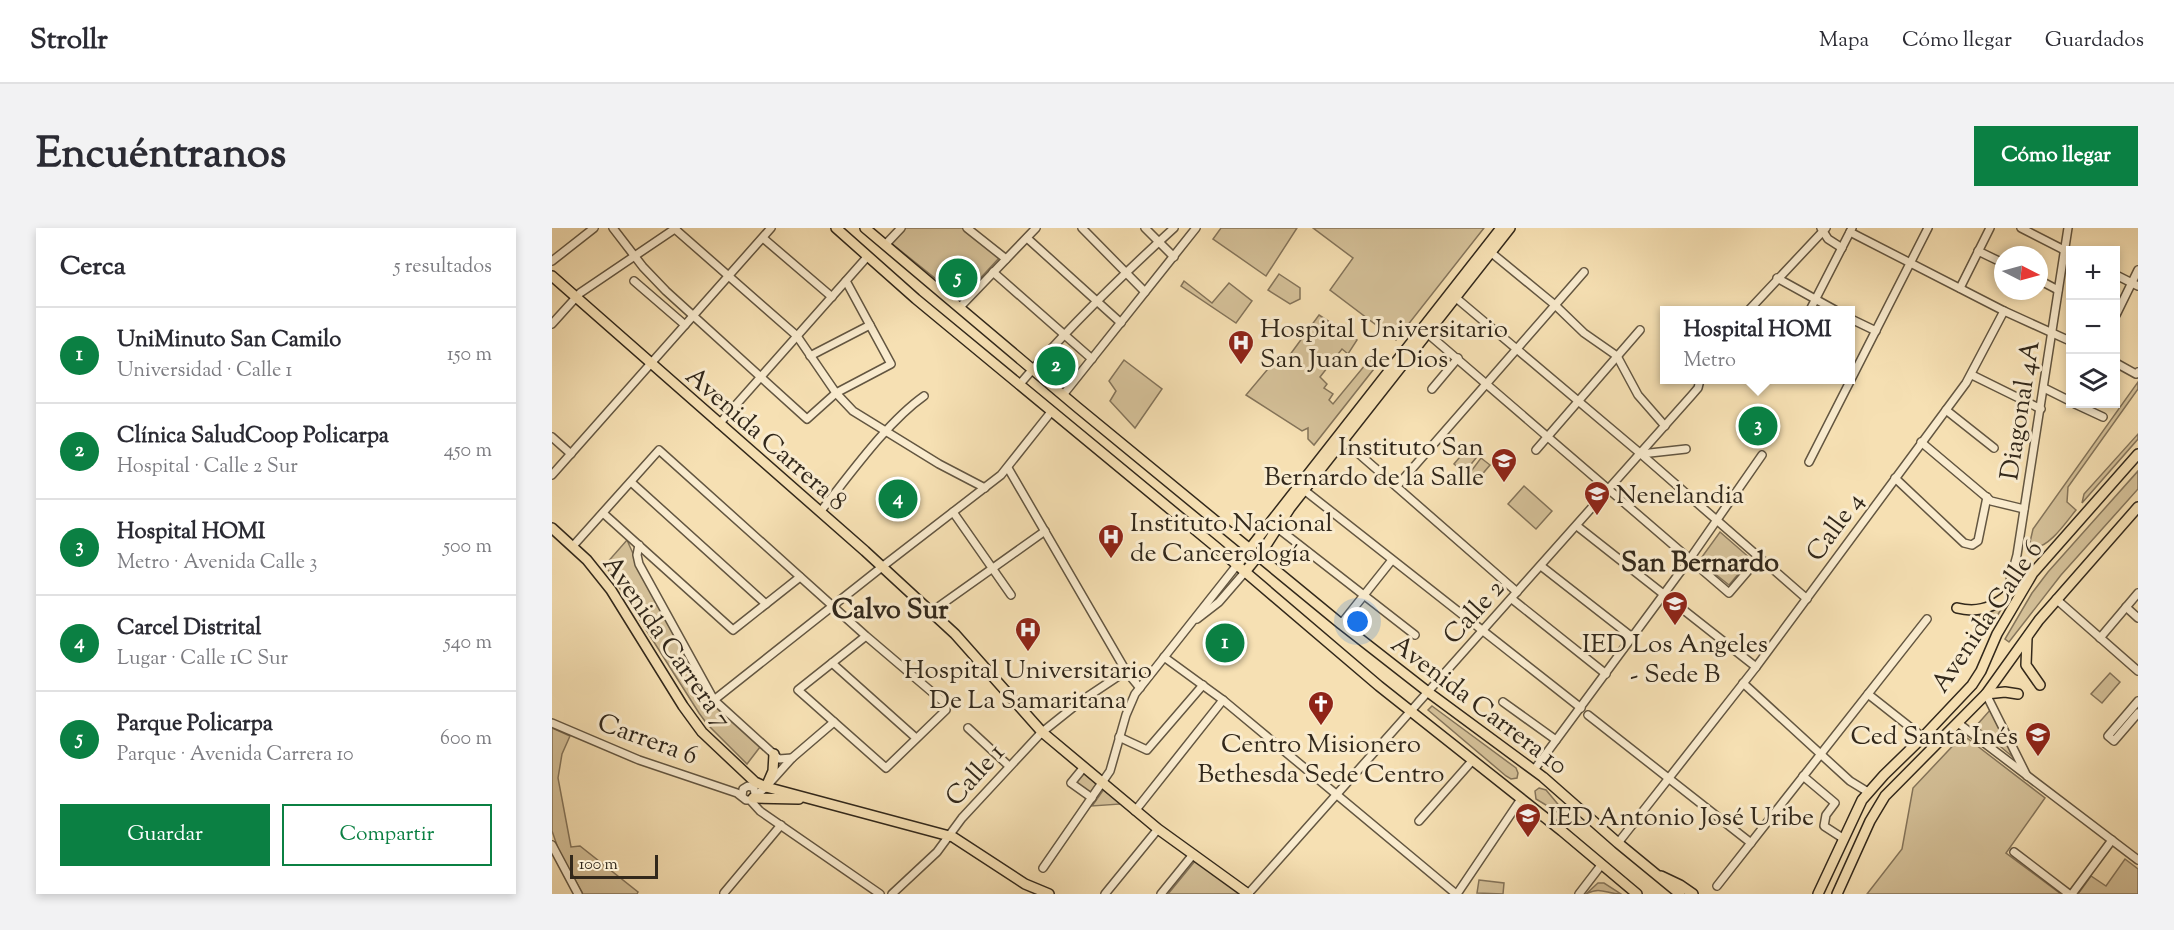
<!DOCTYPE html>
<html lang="es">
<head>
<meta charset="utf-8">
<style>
  body { margin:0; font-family:"Sorts Mill Goudy",serif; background:#f2f2f3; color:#2b2b33 }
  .controls { position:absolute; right:18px; top:18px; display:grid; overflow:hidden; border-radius:0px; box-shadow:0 3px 9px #0003 }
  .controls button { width:54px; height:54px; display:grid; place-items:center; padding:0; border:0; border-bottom:2px solid #e1e1e2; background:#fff; color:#2b2b33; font:30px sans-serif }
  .compass { position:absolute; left:1442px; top:18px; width:54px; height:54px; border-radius:50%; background:#fff; box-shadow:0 3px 9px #0003; rotate:96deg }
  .scale { position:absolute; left:18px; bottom:15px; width:88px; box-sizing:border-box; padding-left:6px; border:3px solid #32281b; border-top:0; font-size:16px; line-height:21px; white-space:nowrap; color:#32281b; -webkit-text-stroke:4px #f9ebce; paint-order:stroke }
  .you { position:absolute; left:806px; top:394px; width:21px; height:21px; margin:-15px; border:4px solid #fff; border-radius:50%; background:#1a73e8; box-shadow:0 0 0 9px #1a73e833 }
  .badge { display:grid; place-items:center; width:39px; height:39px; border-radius:50%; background:#0b8043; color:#fff; font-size:20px; font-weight:700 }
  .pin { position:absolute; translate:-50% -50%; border:3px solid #fff; box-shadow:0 2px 6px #0006 }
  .popup { position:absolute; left:1108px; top:78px; width:195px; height:78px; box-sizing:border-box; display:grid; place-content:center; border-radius:0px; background:#fff; filter:drop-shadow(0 2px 4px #0005); font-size:20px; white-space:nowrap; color:#7c7c81 }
  .popup b { font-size:22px; color:#2b2b33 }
  .popup::after { content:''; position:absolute; left:50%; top:100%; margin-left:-12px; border:12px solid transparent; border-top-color:#fff }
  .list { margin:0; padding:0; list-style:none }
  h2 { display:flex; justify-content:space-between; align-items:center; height:78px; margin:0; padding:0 24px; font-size:26px }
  h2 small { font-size:20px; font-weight:400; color:#7c7c81 }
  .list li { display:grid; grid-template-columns:39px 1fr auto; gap:18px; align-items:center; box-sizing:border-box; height:96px; padding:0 24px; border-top:2px solid #e1e1e2 }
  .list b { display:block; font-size:22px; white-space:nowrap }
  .list p { margin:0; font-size:20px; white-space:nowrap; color:#7c7c81 }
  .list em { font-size:20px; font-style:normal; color:#7c7c81 }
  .actions { display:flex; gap:12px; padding:18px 24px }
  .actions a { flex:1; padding:14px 0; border:2px solid #0b8043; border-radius:0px; text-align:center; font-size:21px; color:#0b8043 }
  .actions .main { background:#0b8043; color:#fff }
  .icon { flex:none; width:33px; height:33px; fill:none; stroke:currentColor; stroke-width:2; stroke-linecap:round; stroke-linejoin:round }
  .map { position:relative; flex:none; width:1586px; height:666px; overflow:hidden; border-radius:0px }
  header { display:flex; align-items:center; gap:36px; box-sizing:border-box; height:84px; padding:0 30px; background:#fff; border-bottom:2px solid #e1e1e2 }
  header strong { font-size:28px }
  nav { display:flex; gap:33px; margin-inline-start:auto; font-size:21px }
  .intro { display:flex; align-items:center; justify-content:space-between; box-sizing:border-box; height:144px; padding:0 36px }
  h1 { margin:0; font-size:42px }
  .button { padding:15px 27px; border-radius:0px; background:#0b8043; color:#fff; font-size:21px; font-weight:700 }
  main { display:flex; gap:36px; padding:0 36px }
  aside { flex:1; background:#fff; border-radius:0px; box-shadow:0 3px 9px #0003 }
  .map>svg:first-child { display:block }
</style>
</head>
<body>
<header>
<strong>Strollr</strong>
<nav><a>Mapa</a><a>Cómo llegar</a><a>Guardados</a></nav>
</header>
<div class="intro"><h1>Encuéntranos</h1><a class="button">Cómo llegar</a></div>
<main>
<aside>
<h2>Cerca<small>5 resultados</small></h2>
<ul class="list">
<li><span class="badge">1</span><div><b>UniMinuto San Camilo</b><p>Universidad · Calle 1</p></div><em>150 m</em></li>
<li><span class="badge">2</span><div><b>Clínica SaludCoop Policarpa</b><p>Hospital · Calle 2 Sur</p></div><em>450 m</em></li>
<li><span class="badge">3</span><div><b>Hospital HOMI</b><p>Metro · Avenida Calle 3</p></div><em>500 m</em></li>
<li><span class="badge">4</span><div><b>Carcel Distrital</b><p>Lugar · Calle 1C Sur</p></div><em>540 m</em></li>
<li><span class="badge">5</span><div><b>Parque Policarpa</b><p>Parque · Avenida Carrera 10</p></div><em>600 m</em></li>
</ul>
<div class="actions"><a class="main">Guardar</a><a>Compartir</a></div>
</aside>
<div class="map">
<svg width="1586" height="666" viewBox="0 0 1586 666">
  <rect width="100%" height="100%" fill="#f6e0b3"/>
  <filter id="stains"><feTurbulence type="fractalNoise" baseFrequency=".00333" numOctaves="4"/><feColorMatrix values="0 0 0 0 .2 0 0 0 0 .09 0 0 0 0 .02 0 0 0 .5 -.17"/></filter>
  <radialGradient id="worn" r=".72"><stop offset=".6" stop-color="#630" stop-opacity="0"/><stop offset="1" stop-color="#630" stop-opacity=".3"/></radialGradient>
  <g fill="#d5c199" stroke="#84745a" stroke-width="1.5">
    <polygon points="353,0 411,0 448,29 409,71 339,15"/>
    <polygon points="669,0 745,0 714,48 661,11"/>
    <polygon points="761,0 932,0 844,112 778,62 801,30"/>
    <polygon points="727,46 748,60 748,71 738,76 716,62"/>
    <polygon points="632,53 660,75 677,55 700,73 684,95 629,58"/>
    <polygon points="767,87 805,112 796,126 790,121 768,149 775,156 772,160 781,166 777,172 781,176 818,131 825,137 762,217 756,211 756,200 750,203 694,167 720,136 729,139"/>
    <polygon points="572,132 610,161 583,200 558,173 564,163 557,153"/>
    <path d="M1586 154V161L1516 259 1515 274 1524 282C1515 293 1496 321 1482 319L1478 314 1481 301Z"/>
    <polygon points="1586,206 1586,211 1530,275 1532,266"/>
    <polygon points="918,217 928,225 912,245 902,236"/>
    <polygon points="929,230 938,237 922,256 914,250"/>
    <polygon points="1586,243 1586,261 1509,347 1457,414 1453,411 1480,365 1496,344"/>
    <polygon points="972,258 1000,283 984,301 956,276"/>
    <polygon points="1168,304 1199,331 1177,357 1147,333"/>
    <polygon points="75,312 91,348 168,481 208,519 195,536 155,496 147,485 53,337"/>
    <polygon points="1453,375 1439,398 1427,387 1441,383"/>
    <polygon points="1558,445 1568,454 1550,475 1539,466"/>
    <polygon points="880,478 964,540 966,545 965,550 959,551 954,548 876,482"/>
    <polygon points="1439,481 1462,530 1424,498"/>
    <polygon points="0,500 18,508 10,526 6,550 19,619 28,618 86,664 85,666 31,666 7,623 0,603"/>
    <polygon points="1411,507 1493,570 1454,625 1509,666 1315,666 1350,621 1361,560"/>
    <polygon points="533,544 545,555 538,565 524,554"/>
    <polygon points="987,560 994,562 1010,581 1007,585 984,571 983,563"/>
    <polygon points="552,561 569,576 540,578"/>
    <polygon points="1573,631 1586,641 1586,666 1526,666 1539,648 1554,658"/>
    <polygon points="643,633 689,666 616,666"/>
    <polygon points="927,652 952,655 951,666 925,665"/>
    <path d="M1046 655H1052L1069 666C1054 666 1049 658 1034 666Z"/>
  </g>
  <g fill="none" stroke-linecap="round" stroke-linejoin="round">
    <defs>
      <g id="minor">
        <polyline points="61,0 91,39 114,63 255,191 284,165 339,136 294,53"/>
        <polyline points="415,0 454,31"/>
        <polyline points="530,0 593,64"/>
        <polyline points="593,0 622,29"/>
        <polyline points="1269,0 1276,11 1290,20"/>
        <polyline points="1469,0 1518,25"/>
        <polyline points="123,1 245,108 284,165 301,183 387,236 433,260"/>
        <polyline points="1298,4 1452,83 1518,113"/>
        <polyline points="211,10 280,69"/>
        <polyline points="475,10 569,95"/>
        <polyline points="333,17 349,0"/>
        <polyline points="936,22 1003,77 1032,105 1065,128 1086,167 1113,198"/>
        <polyline points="1426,23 1451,35"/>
        <polyline points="0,33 42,0"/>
        <polyline points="441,44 540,131"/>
        <polyline points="1564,47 1586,58"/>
        <polyline points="1225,50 1283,82"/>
        <polyline points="1487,52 1506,62"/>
        <polyline points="82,53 133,97"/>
        <polyline points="1408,60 1438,0"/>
        <polyline points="903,69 1089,226 1255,371"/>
        <polyline points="408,79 484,0"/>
        <polyline points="1197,82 1274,0"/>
        <polyline points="1258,82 1300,0"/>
        <polyline points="1564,87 1586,42"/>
        <polyline points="1299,91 1324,103"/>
        <polyline points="0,96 28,65 124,0"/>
        <polyline points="875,105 1177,365 1207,330"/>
        <polyline points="258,128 318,97"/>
        <polyline points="1564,135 1584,146 1586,144"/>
        <polyline points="1420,147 1489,181"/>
        <path d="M467 157C515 101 567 50 622 0"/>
        <polyline points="1492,160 1518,173"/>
        <polyline points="880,161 906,130"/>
        <polyline points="511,167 644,0"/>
        <polyline points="1523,176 1551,189"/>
        <polyline points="1394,182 1442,220"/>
        <polyline points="167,196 316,28"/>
        <polyline points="0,209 19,226"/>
        <polyline points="791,212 965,364"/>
        <polyline points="1369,214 1439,273 1472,281"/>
        <polyline points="984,222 1088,102"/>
        <polyline points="1089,226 1134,221"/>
        <polyline points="1257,234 1376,0"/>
        <polyline points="456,240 574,443 588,460"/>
        <polyline points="0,247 219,0"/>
        <polyline points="1343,250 1412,315 1420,317 1426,313 1435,269"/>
        <polyline points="79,254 214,376"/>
        <polyline points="845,258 1032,44"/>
        <polyline points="752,262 1029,480"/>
        <path d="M268 284C297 248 334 195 372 168"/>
        <polyline points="401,284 459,367"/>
        <polyline points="51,285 181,402 248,349"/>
        <polyline points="723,298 863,407"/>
        <polyline points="1025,298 1204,439"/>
        <polyline points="87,317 85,327 87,336 162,472 227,531 240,530"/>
        <polyline points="21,318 107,222 314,408 394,476 394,482 334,540 246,462 314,408"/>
        <polyline points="989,338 1080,409"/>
        <polyline points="1454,367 1465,327 1516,0"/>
        <polyline points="960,371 1054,446"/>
        <polyline points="1504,371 1586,443"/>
        <polyline points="1574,379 1586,390"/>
        <polyline points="379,384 493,303"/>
        <polyline points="645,391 667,374 693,344"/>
        <polyline points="789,396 840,332"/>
        <polyline points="1548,410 1586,365"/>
        <polyline points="612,429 671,472 904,666"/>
        <polyline points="280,435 364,510"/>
        <polyline points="1191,455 1298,553 1316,564"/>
        <polyline points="1316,466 1368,507 1369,511"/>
        <polyline points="1434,466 1475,548"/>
        <polyline points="162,472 335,335 449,247 499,184"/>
        <polyline points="1586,473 1556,508 1562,513 1586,485"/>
        <polyline points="951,474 1004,512"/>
        <polyline points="1036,487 1199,615"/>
        <polyline points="0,495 87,532 185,565 194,572 198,572 208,583 328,666"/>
        <polyline points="1406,495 1586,632"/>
        <polyline points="416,500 457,538"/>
        <polyline points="567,509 595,522 651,457"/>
        <polyline points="532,539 519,555 540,570"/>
        <polyline points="982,542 1137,332 1210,227"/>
        <polyline points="1251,548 1283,575 1274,587 1272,598 1289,609"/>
        <polyline points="190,568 191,561 196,558 202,560 203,566"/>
        <polyline points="199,572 214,559 240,530 282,494"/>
        <polyline points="583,583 671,472"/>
        <polyline points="867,593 920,533"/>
        <polyline points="1066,615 1204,439 1414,155 1452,83"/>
        <polyline points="0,617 26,666"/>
        <polyline points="1462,624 1517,666"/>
        <polyline points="491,640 558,543 574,487 583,466 685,337"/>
        <polyline points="1165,658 1375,391"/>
        <polyline points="172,665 229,597"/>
        <polyline points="340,666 385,624 410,590 489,505 529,473 574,443"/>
        <polyline points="553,666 606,601"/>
        <polyline points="609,666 639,629"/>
        <path d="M696 666C843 499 993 334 1140 167L1146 160 1148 152"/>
        <polyline points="905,666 969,571"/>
        <polyline points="1027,666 1050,636"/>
        <polyline points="1520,666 1560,612"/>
      </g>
      <g id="major">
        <polyline points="284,0 364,71 664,319 827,458 1010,603 1085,666"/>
        <polyline points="313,0 525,179 789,396 876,464 991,549 1066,615 1128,666"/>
        <polyline points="0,48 313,323 403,406 490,504 606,601 696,666"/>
        <polyline points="0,300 35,332 59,362 131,478 150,504 203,554 214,559 401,609 473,656 497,666"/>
        <polyline points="685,337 949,0"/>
        <polyline points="693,344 711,322 738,280 958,0"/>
        <path d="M1405 380C1437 388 1452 370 1475 351"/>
        <polyline points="1475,410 1474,437 1488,457"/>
        <polyline points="1434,466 1453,464 1466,466"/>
        <polyline points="214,559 221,543 222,526"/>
        <polyline points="201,570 247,571"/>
        <polyline points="1109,648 1128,657 1141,666"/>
        <polyline points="1266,666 1310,572 1332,547 1369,511 1420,457 1429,443 1445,406 1481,345 1586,226"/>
        <polyline points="1285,666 1318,593 1333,568 1434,466 1487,392 1586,279"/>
      </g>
    </defs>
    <use href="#minor" stroke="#635641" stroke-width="10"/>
    <use href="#major" stroke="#32281b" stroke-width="12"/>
    <use href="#minor" stroke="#f9ebce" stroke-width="7"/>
    <use href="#major" stroke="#f6e0b3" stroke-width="9"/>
  </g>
  <defs>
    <symbol id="hospital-pin" viewBox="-11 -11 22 30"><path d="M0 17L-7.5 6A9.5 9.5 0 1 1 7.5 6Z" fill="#8f2418" stroke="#f9ebce"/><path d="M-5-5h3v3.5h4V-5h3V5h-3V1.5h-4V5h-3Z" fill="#fff"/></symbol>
    <symbol id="school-pin" viewBox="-11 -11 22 30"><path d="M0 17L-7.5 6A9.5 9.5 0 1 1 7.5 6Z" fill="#8f2418" stroke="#f9ebce"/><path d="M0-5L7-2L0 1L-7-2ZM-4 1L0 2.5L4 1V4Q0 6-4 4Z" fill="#fff"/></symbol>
    <symbol id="church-pin" viewBox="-11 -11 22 30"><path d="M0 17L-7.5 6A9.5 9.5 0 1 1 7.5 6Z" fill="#8f2418" stroke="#f9ebce"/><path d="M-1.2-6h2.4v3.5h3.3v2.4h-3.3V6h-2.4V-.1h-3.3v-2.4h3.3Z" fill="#fff"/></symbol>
  </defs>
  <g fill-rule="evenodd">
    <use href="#hospital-pin" x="674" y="100" width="30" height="40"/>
    <use href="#school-pin" x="937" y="218" width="30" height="40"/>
    <use href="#school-pin" x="1030" y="251" width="30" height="40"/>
    <use href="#hospital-pin" x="544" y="294" width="30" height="40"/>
    <use href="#school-pin" x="1108" y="361" width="30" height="40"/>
    <use href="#hospital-pin" x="461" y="387" width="30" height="40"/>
    <use href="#church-pin" x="754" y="461" width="30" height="40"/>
    <use href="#school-pin" x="1471" y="492" width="30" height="40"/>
    <use href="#school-pin" x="961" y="573" width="30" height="40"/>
  </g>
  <g text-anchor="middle" stroke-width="6" stroke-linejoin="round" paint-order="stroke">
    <g font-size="26" fill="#32281b" stroke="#f9ebce" text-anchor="start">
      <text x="708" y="109">Hospital Universitario<tspan x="708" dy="30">San Juan de Dios</tspan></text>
      <text x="932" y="227" text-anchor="end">Instituto San<tspan x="932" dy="30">Bernardo de la Salle</tspan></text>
      <text x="1064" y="275">Nenelandia</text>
      <text x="578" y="303">Instituto Nacional<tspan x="578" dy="30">de Cancerología</tspan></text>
      <text x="1123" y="424" text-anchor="middle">IED Los Angeles<tspan x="1123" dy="30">- Sede B</tspan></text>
      <text x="476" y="450" text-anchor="middle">Hospital Universitario<tspan x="476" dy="30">De La Samaritana</tspan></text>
      <text x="1466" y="516" text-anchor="end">Ced Santa Inés</text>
      <text x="769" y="524" text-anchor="middle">Centro Misionero<tspan x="769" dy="30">Bethesda Sede Centro</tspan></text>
      <text x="996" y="597">IED Antonio José Uribe</text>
    </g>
    <g font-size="26" fill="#32281b" stroke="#f9ebce">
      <text transform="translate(1467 182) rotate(-81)" y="9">Diagonal 4A</text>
      <text transform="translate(215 210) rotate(41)" y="9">Avenida Carrera 8</text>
      <text transform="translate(1282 298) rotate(-54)" y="9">Calle 4</text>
      <text transform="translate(921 383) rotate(-48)" y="9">Calle 2</text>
      <text transform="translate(1434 388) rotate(-56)" y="9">Avenida Calle 6</text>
      <text transform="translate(116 413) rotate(55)" y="9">Avenida Carrera 7</text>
      <text transform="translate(928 476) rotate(37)" y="9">Avenida Carrera 10</text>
      <text transform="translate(96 510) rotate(20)" y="9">Carrera 6</text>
      <text transform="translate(422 546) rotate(-48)" y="9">Calle 1</text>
    </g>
    <g font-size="27" font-weight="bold" fill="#32281b" stroke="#f9ebce">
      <text x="1148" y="343">San Bernardo</text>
      <text x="338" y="390">Calvo Sur</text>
    </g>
  </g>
  <rect width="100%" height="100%" filter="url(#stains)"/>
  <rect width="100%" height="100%" fill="url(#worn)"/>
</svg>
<div class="controls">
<button>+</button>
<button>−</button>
<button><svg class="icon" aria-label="layers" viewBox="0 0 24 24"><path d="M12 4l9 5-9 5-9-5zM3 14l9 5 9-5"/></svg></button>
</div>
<svg class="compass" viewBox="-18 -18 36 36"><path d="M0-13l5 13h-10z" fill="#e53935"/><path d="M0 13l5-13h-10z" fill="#7c7c81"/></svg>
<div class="scale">100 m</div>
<div class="you"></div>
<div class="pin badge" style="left:673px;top:415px">1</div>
<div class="pin badge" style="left:504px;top:138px">2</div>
<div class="pin badge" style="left:1206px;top:198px">3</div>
<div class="popup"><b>Hospital HOMI</b>Metro</div>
<div class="pin badge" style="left:346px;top:271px">4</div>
<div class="pin badge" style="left:406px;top:50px">5</div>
</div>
</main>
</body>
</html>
